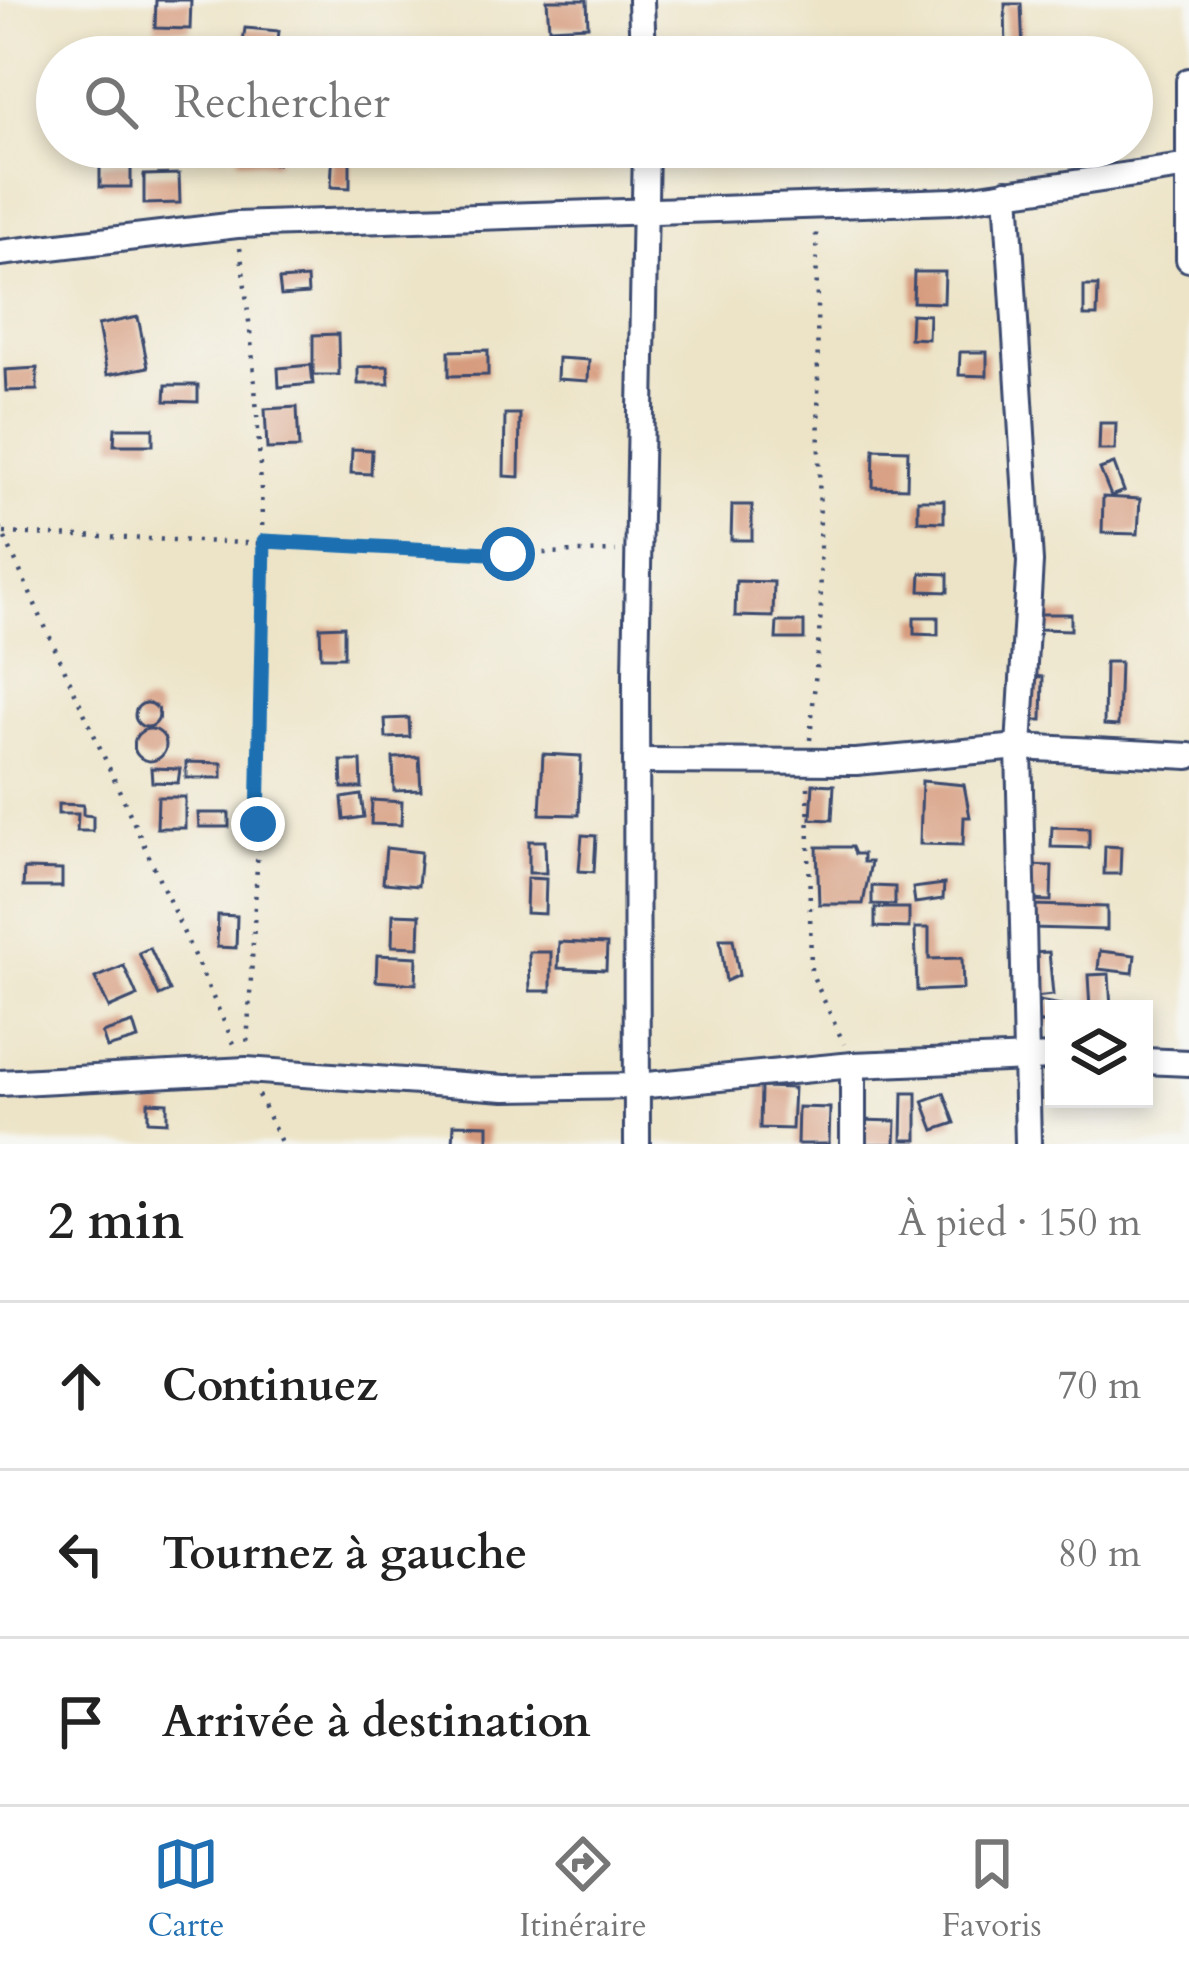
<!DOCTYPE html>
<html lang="fr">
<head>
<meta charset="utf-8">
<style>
  body { margin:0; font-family:Cardo,serif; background:#f2f2f2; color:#222 }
  .controls { position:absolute; right:36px; bottom:36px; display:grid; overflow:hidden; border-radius:0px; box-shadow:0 6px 18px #0003 }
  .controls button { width:108px; height:108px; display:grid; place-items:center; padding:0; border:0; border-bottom:3px solid #e0e0e0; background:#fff; color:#222; font:60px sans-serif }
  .stop { position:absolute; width:36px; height:36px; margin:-27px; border:9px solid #1f6fb2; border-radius:50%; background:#fff }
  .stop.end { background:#1f6fb2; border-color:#fff; box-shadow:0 3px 12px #0008 }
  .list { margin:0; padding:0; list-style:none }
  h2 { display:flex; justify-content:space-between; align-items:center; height:156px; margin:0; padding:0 48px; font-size:51px }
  h2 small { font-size:39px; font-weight:400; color:#767676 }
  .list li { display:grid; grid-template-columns:78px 1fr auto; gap:36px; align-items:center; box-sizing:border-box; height:168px; padding:0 48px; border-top:3px solid #e0e0e0 }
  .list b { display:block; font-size:45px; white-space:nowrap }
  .list em { font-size:39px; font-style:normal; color:#767676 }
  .icon { flex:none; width:66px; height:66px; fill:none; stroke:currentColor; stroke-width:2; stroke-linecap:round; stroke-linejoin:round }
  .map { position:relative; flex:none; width:1189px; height:1144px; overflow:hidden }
  .search { position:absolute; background:#fff; box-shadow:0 6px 18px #0003; left:36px; right:36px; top:36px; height:132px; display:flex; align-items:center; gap:30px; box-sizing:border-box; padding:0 42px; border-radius:66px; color:#767676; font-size:45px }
  .sheet { height:660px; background:#fff }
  nav { display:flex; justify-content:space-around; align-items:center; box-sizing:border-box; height:168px; border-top:3px solid #e0e0e0; background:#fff; font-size:33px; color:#767676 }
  nav a { display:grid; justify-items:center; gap:6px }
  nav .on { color:#1f6fb2 }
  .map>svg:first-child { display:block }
</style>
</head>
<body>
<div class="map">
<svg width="1189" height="1144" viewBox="0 0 1189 1144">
  <rect width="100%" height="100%" fill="#f6f6f2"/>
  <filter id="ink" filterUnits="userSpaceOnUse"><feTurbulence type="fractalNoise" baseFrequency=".00833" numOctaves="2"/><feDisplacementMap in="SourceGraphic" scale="24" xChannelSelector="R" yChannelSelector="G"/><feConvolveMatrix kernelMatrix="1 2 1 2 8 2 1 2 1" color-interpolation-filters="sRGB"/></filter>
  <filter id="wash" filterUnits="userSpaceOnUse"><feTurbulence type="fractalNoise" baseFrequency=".004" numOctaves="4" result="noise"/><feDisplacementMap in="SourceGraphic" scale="48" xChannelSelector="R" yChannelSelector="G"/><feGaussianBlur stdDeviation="2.7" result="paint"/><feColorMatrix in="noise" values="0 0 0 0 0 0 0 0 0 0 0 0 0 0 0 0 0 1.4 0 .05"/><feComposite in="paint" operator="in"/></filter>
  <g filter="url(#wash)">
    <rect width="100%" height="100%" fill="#ede4c7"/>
    <g id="blocks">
      <g fill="#d69a7b">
        <polygon points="156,0 191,0 190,29 155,28"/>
        <polygon points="547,0 587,0 588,26 549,28"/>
        <polygon points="1005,4 1021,4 1023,53 1006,54"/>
        <polygon points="245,28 279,31 276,57 241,57"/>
        <polygon points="647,38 677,39 676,57 646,57"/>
        <polygon points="420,43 459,44 458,57 419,57"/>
        <polygon points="239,147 278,147 277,164 238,160"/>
        <polygon points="333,147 350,147 350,188 331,187"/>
        <polygon points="355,147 386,147 385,160 354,158"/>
        <polygon points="131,163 131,187 100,187 100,164"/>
        <polygon points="179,174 180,203 144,204 144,175"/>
        <polygon points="914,272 945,272 944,303 913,302"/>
        <polygon points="307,278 308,294 281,296 279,280"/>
        <polygon points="1084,286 1098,286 1097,316 1084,316"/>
        <polygon points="911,314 929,315 928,339 910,338"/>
        <polygon points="138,317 148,367 107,375 98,325"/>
        <polygon points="338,334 339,375 313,375 313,335"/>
        <polygon points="488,350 488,375 449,376 449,351"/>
        <polygon points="960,352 987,352 987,376 959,375"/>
        <polygon points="558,358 589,360 588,381 557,379"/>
        <polygon points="311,365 313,384 279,387 278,368"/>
        <polygon points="388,366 389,384 358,384 358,367"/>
        <polygon points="37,368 37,390 6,391 5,370"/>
        <polygon points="166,385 198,385 198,402 165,401"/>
        <polygon points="297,407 299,448 267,449 265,409"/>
        <polygon points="505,414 520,414 519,477 504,476"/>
        <polygon points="1100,423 1116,423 1115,450 1099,450"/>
        <polygon points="115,428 153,428 153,445 114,445"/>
        <polygon points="352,449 372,450 371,474 351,473"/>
        <polygon points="874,449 908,450 907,488 873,487"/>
        <polygon points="1114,464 1124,491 1111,496 1100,469"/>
        <polygon points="1103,497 1140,499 1138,534 1102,533"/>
        <polygon points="918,500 944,500 944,522 918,521"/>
        <polygon points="732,505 752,505 752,540 731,540"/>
        <polygon points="921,573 948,574 948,592 920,591"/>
        <polygon points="736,581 774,582 773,617 735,616"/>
        <polygon points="1039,614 1071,614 1071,630 1039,629"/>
        <polygon points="914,617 938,617 938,635 914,634"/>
        <polygon points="777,622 804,622 804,639 776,639"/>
        <polygon points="344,626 344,657 321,657 320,627"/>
        <polygon points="1105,662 1120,662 1118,726 1104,725"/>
        <polygon points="1031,676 1043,677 1042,720 1030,720"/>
        <circle cx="147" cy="715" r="12"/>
        <polygon points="409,718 410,737 386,738 385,719"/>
        <circle cx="150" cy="745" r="16"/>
        <polygon points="543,754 581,756 579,815 540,814"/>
        <polygon points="419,757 421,790 394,791 393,758"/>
        <polygon points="341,761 361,761 362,788 342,788"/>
        <polygon points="186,762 222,763 222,778 186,778"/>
        <polygon points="151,768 180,769 178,783 152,782"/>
        <polygon points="922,781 964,785 970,817 964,817 963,845 920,844"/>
        <polygon points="813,784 834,785 832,820 811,819"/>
        <polygon points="361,795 364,817 344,820 342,798"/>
        <polygon points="158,797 185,797 185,828 157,828"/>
        <polygon points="372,800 402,802 401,825 371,824"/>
        <polygon points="58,804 83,805 83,815 93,816 93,831 77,831 78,814 58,814"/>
        <polygon points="198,813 229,813 229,827 199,827"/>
        <polygon points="1052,827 1089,828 1089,848 1051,847"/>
        <polygon points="582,835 596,836 594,872 579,871"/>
        <polygon points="529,841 545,841 546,873 529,873"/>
        <polygon points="1105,846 1121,847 1120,874 1104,874"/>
        <polygon points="817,847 852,847 855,854 863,854 863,862 871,862 863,904 819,904"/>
        <polygon points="386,848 421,852 418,886 383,883"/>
        <polygon points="1028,865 1052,866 1051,901 1028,900"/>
        <polygon points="24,869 62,870 62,887 23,887"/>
        <polygon points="527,878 546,879 545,914 526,913"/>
        <polygon points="944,884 943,899 915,903 913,888"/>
        <polygon points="872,886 895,887 895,905 872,904"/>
        <polygon points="1031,905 1107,907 1107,930 1031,928"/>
        <polygon points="875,908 909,908 909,928 875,927"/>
        <polygon points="393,914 420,915 419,947 392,946"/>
        <polygon points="218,915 237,916 236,948 217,947"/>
        <polygon points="915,928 929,928 929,959 962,958 963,989 917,991"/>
        <polygon points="720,939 733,939 739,975 726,981"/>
        <polygon points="559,942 607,944 606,970 558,968"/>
        <polygon points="150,948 170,991 159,996 139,953"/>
        <polygon points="1100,951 1135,955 1133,973 1098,969"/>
        <polygon points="529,952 551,952 551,991 530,991"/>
        <polygon points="1049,952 1053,995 1034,997 1030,953"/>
        <polygon points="377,955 417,957 416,984 376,981"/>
        <polygon points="124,966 137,996 109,1008 95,978"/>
        <polygon points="1109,974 1111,1009 1090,1009 1088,975"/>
        <polygon points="1039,1001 1072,1007 1072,1009 1054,1009 1054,1025 1035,1022"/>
        <polygon points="133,1023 138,1039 107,1048 102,1033"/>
        <polygon points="761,1087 794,1088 792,1129 760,1128"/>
        <polygon points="903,1093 917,1093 917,1140 902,1140"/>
        <polygon points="944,1093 955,1123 934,1130 923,1101"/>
        <polygon points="148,1102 167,1103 167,1122 148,1121"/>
        <polygon points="798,1107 830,1108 829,1144 797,1144"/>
        <polygon points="859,1120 896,1121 895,1144 858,1144"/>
        <polygon points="454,1124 488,1125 488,1144 453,1144"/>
      </g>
    </g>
  </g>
  <g filter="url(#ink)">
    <use href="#blocks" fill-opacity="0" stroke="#3a4a6e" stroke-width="3"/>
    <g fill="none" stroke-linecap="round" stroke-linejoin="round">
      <defs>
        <g id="minor">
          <polyline points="641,0 643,57"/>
          <polyline points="1189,81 1189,259"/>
          <polyline points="1007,192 1030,562 1019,747 1028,1144"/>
          <polyline points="0,253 237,225 953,201 1189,166"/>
          <polyline points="636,761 856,762 1019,747 1189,756"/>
          <polyline points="1144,1061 1189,1063"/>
          <polyline points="0,1083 246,1070 505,1088 637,1086 853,1065 1054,1057"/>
          <polyline points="637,1144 636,674 646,147"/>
          <polyline points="853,1144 853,1065"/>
        </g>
      </defs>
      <use href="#minor" stroke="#3a4a6e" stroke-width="30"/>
      <g stroke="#3a4a6e" stroke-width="4.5" stroke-dasharray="3 9" stroke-linecap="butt">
        <path d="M240 248C277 512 263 780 247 1045"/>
        <polyline points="0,527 235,1046"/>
        <polyline points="4,533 508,554 616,551"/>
        <polyline points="810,740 821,611 816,230"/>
        <polyline points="808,787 811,972 844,1044"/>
        <polyline points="258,1095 282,1144"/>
      </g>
      <use href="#minor" stroke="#fff" stroke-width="24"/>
    </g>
  </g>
  <g fill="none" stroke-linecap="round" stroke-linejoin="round" filter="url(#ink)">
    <polyline stroke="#1f6fb2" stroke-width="15" points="258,824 264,541 508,554"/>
  </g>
</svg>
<div class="controls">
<button><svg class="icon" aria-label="layers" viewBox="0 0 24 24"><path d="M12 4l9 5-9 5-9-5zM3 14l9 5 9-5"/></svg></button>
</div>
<div class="stop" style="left:508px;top:554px"></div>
<div class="stop end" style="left:258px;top:824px"></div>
<div class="search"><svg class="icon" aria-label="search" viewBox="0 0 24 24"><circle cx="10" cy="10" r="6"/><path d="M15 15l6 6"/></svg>Rechercher</div>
</div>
<section class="sheet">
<h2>2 min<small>À pied · 150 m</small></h2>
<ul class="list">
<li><svg class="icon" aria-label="ahead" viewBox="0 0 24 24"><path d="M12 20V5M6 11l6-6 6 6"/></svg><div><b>Continuez</b></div><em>70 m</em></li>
<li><svg class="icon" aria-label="left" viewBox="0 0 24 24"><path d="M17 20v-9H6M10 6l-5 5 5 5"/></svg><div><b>Tournez à gauche</b></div><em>80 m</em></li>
<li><svg class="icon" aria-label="arrive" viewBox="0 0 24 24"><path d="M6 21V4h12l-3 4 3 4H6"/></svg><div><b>Arrivée à destination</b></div></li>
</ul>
</section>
<nav>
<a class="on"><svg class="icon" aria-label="map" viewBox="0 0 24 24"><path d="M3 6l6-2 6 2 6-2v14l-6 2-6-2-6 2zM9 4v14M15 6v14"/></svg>Carte</a>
<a><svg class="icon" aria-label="directions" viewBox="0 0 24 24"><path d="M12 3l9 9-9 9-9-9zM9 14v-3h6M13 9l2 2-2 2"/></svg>Itinéraire</a>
<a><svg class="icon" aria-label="saved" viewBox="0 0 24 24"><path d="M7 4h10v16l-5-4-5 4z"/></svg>Favoris</a>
</nav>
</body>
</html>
